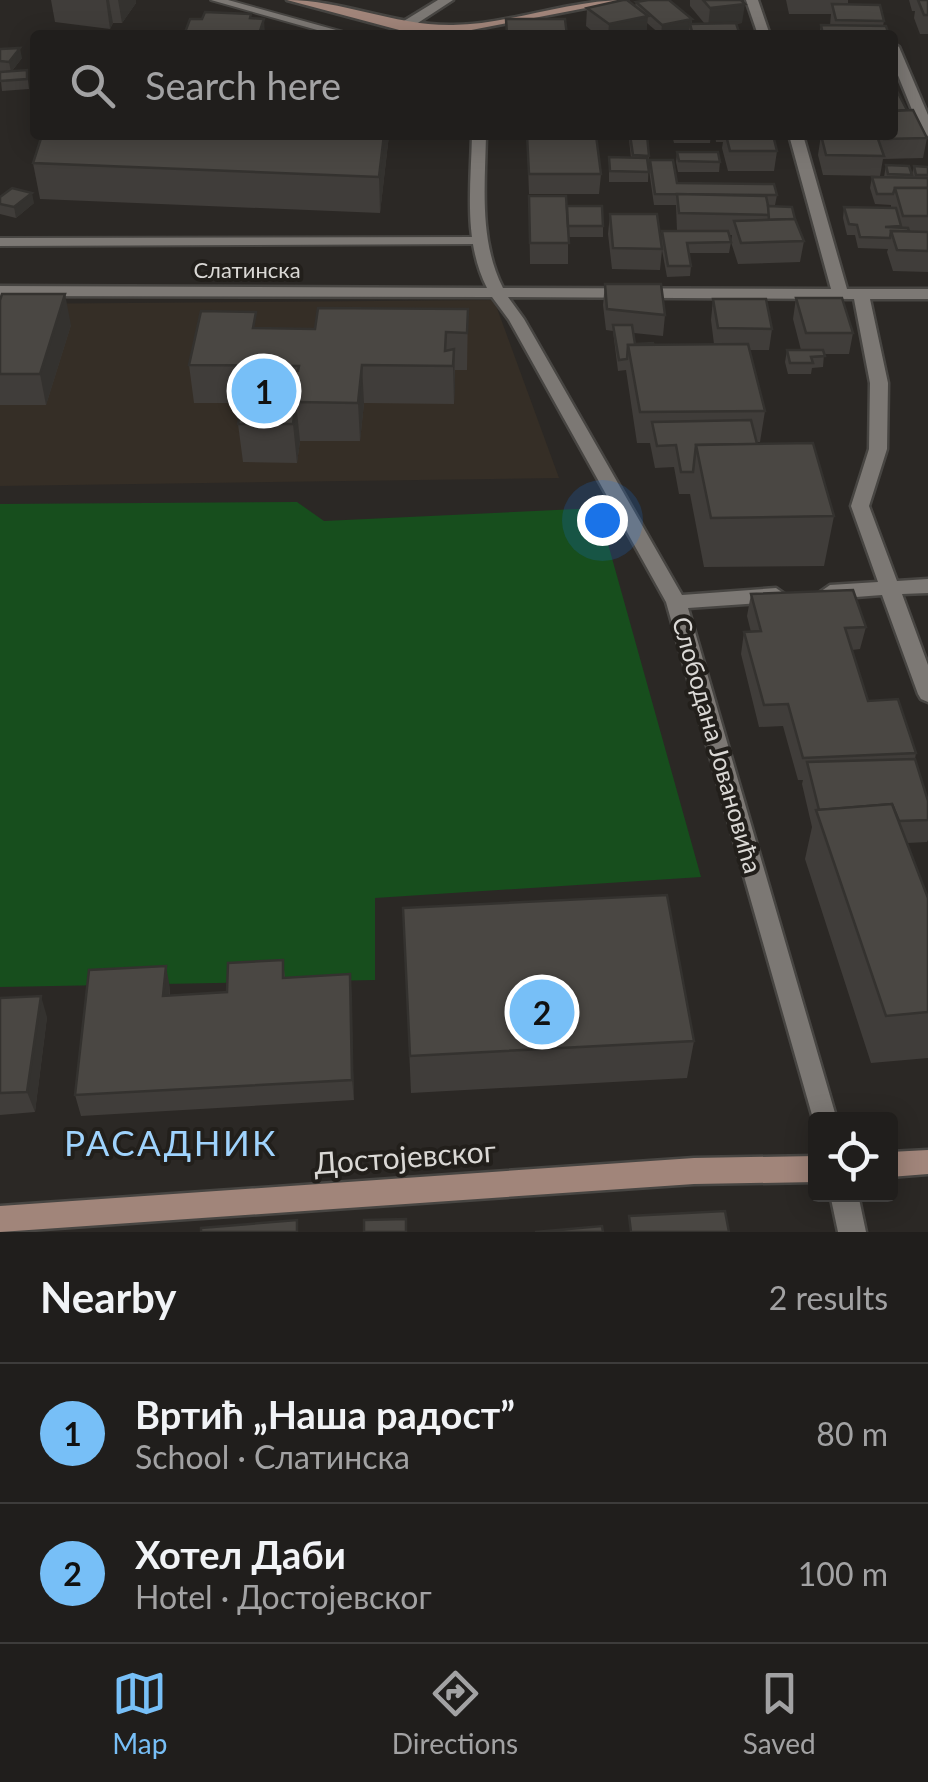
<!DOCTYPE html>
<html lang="en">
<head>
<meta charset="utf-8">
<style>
  body { margin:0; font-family:Lato,sans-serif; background:#2d2b29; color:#f1f3f6 }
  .controls { position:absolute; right:30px; bottom:30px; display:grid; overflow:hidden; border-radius:10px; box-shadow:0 5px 25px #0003 }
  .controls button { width:90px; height:90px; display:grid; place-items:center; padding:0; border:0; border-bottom:2px solid #3d3c3b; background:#201e1c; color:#f1f3f6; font:50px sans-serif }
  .you { position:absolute; left:602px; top:520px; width:35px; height:35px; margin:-25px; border:8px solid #fff; border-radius:50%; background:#1a73e8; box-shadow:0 0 0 15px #1a73e833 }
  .badge { display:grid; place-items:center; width:65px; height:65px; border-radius:50%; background:#77bff7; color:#111; font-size:32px; font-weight:700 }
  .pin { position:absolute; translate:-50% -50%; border:5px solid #fff; box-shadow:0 2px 10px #0006 }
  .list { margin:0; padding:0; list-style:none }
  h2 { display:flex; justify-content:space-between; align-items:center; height:130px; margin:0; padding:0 40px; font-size:42px }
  h2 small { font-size:32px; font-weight:400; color:#a2a2a3 }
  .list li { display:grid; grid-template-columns:65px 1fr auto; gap:30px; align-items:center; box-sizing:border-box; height:140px; padding:0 40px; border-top:2px solid #3d3c3b }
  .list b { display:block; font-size:38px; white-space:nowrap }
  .list p { margin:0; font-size:32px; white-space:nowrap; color:#a2a2a3 }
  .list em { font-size:32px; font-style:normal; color:#a2a2a3 }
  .icon { flex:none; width:55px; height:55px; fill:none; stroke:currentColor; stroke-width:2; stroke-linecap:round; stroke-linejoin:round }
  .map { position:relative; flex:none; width:928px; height:1232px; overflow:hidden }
  .search { position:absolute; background:#201e1c; box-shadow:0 5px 25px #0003; left:30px; right:30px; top:30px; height:110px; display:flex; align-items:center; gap:25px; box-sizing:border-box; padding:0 35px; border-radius:10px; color:#a2a2a3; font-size:38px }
  .sheet { height:410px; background:#201e1c }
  nav { display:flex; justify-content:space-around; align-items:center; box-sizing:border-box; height:140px; border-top:2px solid #3d3c3b; background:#201e1c; font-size:28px; color:#a2a2a3 }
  nav a { display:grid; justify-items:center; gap:5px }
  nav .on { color:#77bff7 }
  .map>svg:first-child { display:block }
</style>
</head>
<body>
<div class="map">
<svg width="928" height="1232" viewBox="0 0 928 1232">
  <rect width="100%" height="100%" fill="#2b2825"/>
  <polygon fill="#352e26" points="494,300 559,478 0,486 0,304"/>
  <polygon fill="#174e1d" points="297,502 324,521 598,508 701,877 375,898 375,980 0,987 0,504"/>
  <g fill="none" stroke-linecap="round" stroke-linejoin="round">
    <defs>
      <g id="lane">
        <polygon points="211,0 228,0 354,35 335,35"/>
        <polygon points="478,237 485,241 483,244 0,246 0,238"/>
      </g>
      <g id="street">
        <polygon points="438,0 453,0 407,30 399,30 399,24"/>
        <polygon points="746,0 758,0 770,35 758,35"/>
        <polygon points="893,43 899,47 928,115 928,136 921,132 893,63"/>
        <path d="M472 135H486C485 186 479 241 503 288L831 289 789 135H803L847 289H928V299H870L888 383 887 449 869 506 897 581 928 579V593L902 594 928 665V702L921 699 918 694 882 595 830 599 820 592 830 585 878 582 851 506 869 449 870 383 854 299 508 297 524 319 682 595 776 588 786 595 776 602 688 608 837 1120H816V1129L666 602 509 320 492 297 0 296V286L487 288C463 241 471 186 472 135Z"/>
        <polygon points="830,1194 858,1194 866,1232 838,1232"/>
      </g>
      <g id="secondary">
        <path d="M287 0C343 0 394 26 453 25 511 24 568 0 627 0L456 33 403 31Z"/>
        <polygon points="928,1150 928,1174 890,1177 890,1152"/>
        <polygon points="816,1156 816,1182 694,1184 0,1232 0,1206 694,1158"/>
      </g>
    </defs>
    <use href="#lane" stroke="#474542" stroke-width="4"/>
    <use href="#street" stroke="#474542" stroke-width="5"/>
    <use href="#secondary" stroke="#474542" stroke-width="5"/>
    <use href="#lane" fill="#7c7874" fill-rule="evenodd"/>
    <use href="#street" fill="#7c7874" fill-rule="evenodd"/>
    <use href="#secondary" fill="#a1857a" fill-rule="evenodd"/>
  </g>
  <g fill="#403d3a">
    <polygon points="51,0 136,0 136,3 122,23 113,23 110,29 55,22"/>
    <polygon points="690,0 741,0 742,23 736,24 740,35 689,35 689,30 661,35 647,23 646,35 597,35 586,26 587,8 635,6 636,2 692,19 692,24 705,24 690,6"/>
    <polygon points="786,0 848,0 848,4 884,21 883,26 889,35 819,35 821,25 830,25 831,14 789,14"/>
    <polygon points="909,0 928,0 928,34 920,34 914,18 915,11 912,11"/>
    <polygon points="0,49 22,58 12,71 27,70 29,89 2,91 0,72 9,71 0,71"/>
    <polygon points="893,91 927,138 923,158 883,159 880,176 823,175 818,155 821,135 893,135"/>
    <polygon points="389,135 380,213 40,199 33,163"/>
    <polygon points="517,135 647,135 649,156 648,182 609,182 609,157 631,158 629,140 596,140 601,174 599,194 529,194 527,139 517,139"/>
    <polygon points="672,135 711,135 710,143 674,143"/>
    <polygon points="715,135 773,135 777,151 774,171 728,171 722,148 723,142 716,142"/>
    <polygon points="677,152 720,162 719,172 678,172 676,162"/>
    <polygon points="650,160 677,183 777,195 775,205 768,205 795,219 804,241 800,262 738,264 731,242 732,235 729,235 731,242 729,253 689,253 691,266 690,276 667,277 662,250 660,270 612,269 608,234 610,214 661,240 662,231 677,231 676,205 654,205 649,170"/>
    <polygon points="886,165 912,174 914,166 928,167 928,272 893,271 887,252 888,249 858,248 855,235 847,235 843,218 844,207 891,208 891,205 875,204 870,188 872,177 884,177"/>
    <polygon points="529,196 567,206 603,226 603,237 568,237 568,264 530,264"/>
    <polygon points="0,197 34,203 16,218 0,214"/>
    <polygon points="605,284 665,315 663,336 634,333 635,344 714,344 711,320 713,299 772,329 769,350 750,350 765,411 760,442 756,442 757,444 834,516 824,566 704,567 690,494 679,494 674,467 655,468 650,443 637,443 626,370 618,371 613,331 606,330 603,305"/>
    <polygon points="796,298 853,333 849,354 824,354 823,367 812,368 811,374 788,374 785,362 787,350 801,350 793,319"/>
    <polygon points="0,300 71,325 46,405 0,405"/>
    <polygon points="468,309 467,370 455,370 454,404 364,403 360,441 300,441 297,463 243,462 238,424 242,403 194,403 189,365 258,329 315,329"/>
    <polygon points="751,594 866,627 860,649 852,650 868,701 916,753 915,759 928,801 928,840 927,842 907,843 928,898 928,1058 871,1063 805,859 812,827 802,784 803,780 798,780 783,726 759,727 741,654 744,632 751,632 747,616"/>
    <polygon points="403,908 694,1041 687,1078 411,1093"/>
    <polygon points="283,960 285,978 350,974 354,1100 81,1116 75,1095 170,988 170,995 227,992"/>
    <polygon points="0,998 47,1017 35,1112 0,1115"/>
  </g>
  <g fill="#34322f">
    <polygon points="106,0 109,0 113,23 110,29"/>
    <polygon points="118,0 136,0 136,3 122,23"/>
    <polygon points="745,4 742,23 708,27 710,8"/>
    <polygon points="648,16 646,35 608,35 609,24"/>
    <polygon points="264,19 265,35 256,35"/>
    <polygon points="692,19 691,29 690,24 689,30 661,35 662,25"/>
    <polygon points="20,48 22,58 11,72 9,62"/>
    <polygon points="384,135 389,135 380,213 379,177"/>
    <polygon points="32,193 34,203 16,218 14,207"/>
    <polygon points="65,294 71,325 46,405 40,374"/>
    <polygon points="454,349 455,387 454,404 453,366"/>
    <polygon points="362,365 364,403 360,441 358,403"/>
    <polygon points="296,402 300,441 297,463 293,424"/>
    <polygon points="166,966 170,988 168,1017 163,996"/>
    <polygon points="350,974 352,995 354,1100 352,1080"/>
    <polygon points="41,996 47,1017 35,1112 27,1092"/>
  </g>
  <g fill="#4a4743" stroke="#34322f" stroke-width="2.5">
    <polygon points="623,0 627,0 648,16 609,24 587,8"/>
    <polygon points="648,0 669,0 692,19 662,25 636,2"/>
    <polygon points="703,0 741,0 745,4 710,8"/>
    <polygon points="918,0 928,0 928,15 924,15"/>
    <polygon points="832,4 880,5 884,21 836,20"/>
    <polygon points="205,12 251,14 250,18 264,19 259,34 256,35 184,35 190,19 202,19"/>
    <polygon points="506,19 565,19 567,35 507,35"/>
    <polygon points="736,23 740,35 693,35 690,24"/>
    <polygon points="821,25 886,26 889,35 823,35"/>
    <polygon points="20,48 9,62 0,61 0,49"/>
    <polygon points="27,70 27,79 0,81 0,72"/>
    <polygon points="893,91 897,91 907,110 894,111"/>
    <polygon points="913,110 927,138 884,139 882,135 893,135 893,111"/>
    <polygon points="42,135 384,135 379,177 33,163"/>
    <polygon points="527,135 596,135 601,174 529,174"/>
    <polygon points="630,135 647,135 649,156 633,155"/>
    <polygon points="726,135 773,135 777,151 730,151"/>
    <polygon points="821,135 877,136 884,156 826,155"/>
    <polygon points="677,152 718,152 720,162 679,161"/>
    <polygon points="609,157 647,158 649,172 610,171"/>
    <polygon points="650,160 673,160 677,183 774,184 777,195 655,194"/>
    <polygon points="886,165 909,166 912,175 888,174"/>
    <polygon points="914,166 928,167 928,175 916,175"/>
    <polygon points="872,177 928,178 928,188 895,188 893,194 877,194"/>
    <polygon points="12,188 32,193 14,207 0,204 0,197"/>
    <polygon points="895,188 928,188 928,216 903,216"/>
    <polygon points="677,194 766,196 770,215 679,213"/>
    <polygon points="529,196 566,196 569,243 530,243"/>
    <polygon points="567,206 602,206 603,226 568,226"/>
    <polygon points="768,206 792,207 795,219 769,220"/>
    <polygon points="844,207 896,208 901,226 885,227 908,228 909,231 891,231 890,238 860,237 857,225 849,224"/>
    <polygon points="610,214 657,214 662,249 613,248"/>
    <polygon points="795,219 804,241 741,243 734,221"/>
    <polygon points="662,231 728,231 731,242 687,243 691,266 668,266"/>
    <polygon points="891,231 928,232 928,251 897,250"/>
    <polygon points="605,284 661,284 665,315 607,309"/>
    <polygon points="2,294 65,294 40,374 0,374 0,300"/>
    <polygon points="796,298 842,298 853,333 806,333"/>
    <polygon points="713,299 766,299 772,329 718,328"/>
    <polygon points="318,308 468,309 467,333 446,332 445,351 454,349 453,366 362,365 358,403 296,402 293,424 238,424 249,370 298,371 299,366 189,365 201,311 256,312 253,328 315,329"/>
    <polygon points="613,325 632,325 635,344 653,343 654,345 628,345 627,359 619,360"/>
    <polygon points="748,344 765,411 640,412 628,345"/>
    <polygon points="787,350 823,350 825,356 811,357 813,363 790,363"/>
    <polygon points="751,420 757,444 696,445 693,472 681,472 676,445 657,446 652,422"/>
    <polygon points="813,443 834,516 711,518 696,445"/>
    <polygon points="853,590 866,627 845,628 868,701 898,699 916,753 803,758 788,704 764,705 744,632 761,631 751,594"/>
    <polygon points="915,759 928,801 928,820 899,821 892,804 819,810 807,762"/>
    <polygon points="892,804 928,898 928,1012 886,1016 816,810"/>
    <polygon points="667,895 694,1041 410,1056 403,908"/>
    <polygon points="283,960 283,978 350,974 352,1080 75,1095 89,970 166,966 163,996 227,992 228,963"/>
    <polygon points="41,996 27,1092 0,1093 0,998"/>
    <polygon points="725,1211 729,1232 631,1232 629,1216"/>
    <polygon points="406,1219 406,1232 364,1232 364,1220"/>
    <polygon points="297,1220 297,1232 201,1232 201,1228"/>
    <polygon points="602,1226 603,1232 535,1232"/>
  </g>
  <g text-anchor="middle" stroke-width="8" stroke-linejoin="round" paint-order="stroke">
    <g font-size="22" fill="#dad8d5" stroke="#221f1b">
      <text x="247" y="278">Слатинска</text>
    </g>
    <g font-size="25" fill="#dad8d5" stroke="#221f1b">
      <text transform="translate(717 745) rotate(74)" y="9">Слободана Јовановића</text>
    </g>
    <g font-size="30" fill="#dad8d5" stroke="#221f1b">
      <text transform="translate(405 1158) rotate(-4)" y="10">Достојевског</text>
    </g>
    <g font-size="35" letter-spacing="2.5" fill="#9fd3fd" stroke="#221f1b">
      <text x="171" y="1156">РАСАДНИК</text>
    </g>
  </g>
</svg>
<div class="controls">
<button><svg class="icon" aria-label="locate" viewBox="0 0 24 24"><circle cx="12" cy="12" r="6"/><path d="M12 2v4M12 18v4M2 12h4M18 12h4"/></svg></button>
</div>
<div class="you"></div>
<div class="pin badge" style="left:264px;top:391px">1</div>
<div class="pin badge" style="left:542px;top:1012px">2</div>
<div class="search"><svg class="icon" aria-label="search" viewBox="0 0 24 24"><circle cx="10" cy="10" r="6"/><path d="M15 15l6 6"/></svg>Search here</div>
</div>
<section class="sheet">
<h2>Nearby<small>2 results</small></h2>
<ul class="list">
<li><span class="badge">1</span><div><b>Вртић „Наша радост”</b><p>School · Слатинска</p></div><em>80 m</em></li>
<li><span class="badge">2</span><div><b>Хотел Даби</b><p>Hotel · Достојевског</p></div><em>100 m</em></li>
</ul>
</section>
<nav>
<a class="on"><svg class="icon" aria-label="map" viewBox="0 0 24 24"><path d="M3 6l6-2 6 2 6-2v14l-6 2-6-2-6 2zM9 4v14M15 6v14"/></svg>Map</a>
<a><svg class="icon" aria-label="directions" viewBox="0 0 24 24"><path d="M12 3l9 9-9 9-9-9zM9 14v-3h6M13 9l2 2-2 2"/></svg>Directions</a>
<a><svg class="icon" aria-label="saved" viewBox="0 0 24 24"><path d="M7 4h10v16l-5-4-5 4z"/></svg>Saved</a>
</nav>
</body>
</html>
